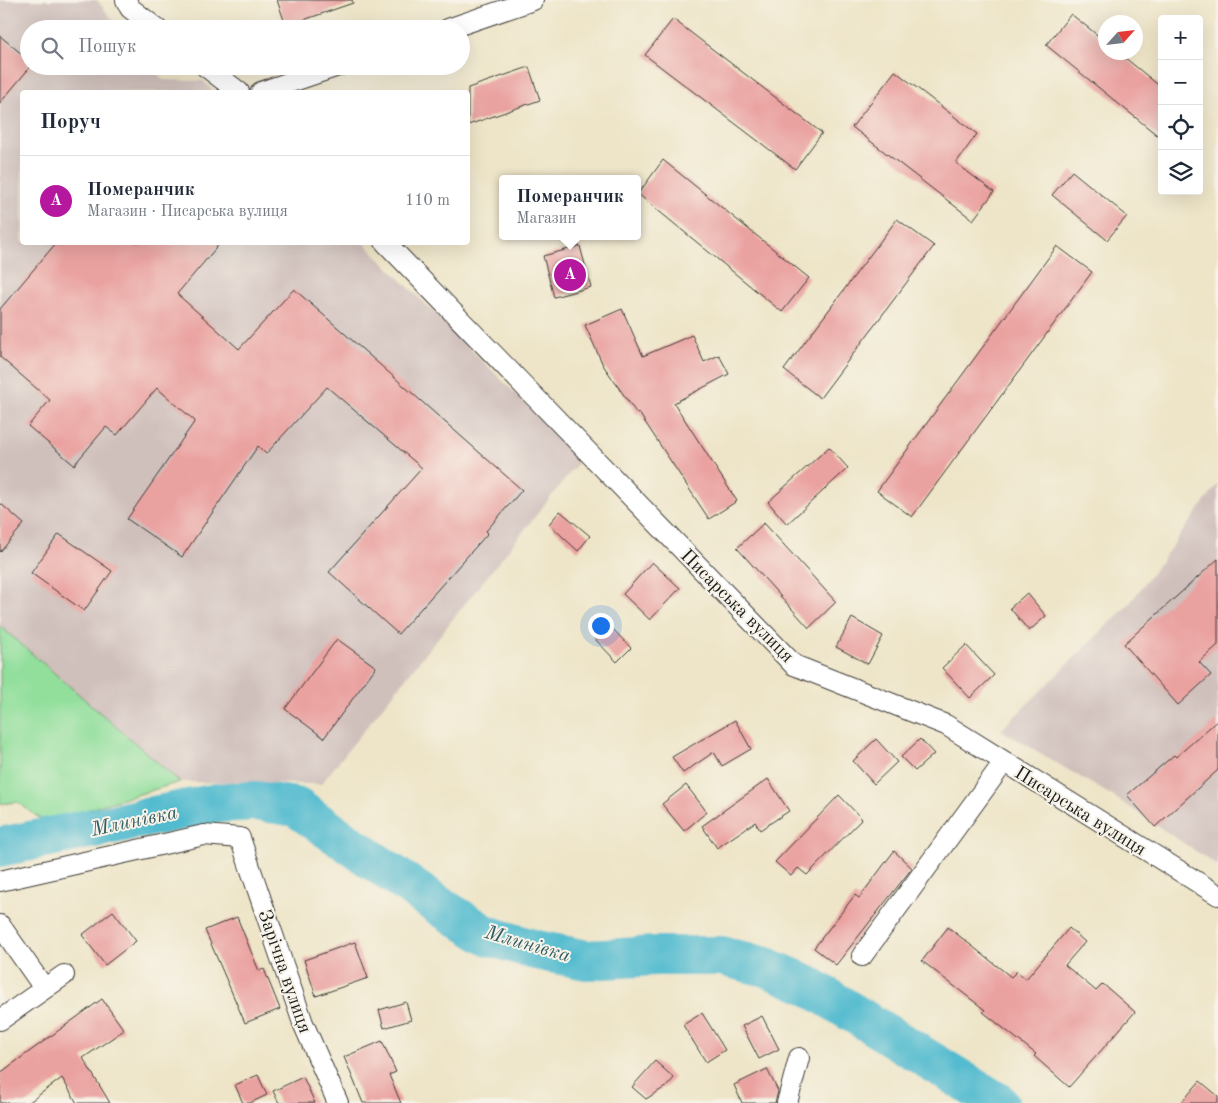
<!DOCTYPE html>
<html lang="uk">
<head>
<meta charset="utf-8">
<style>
  body { margin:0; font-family:"Old Standard TT",serif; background:#f6f6f7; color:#1f2937 }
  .controls { position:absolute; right:15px; top:15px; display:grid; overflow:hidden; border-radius:5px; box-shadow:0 5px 20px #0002 }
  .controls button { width:45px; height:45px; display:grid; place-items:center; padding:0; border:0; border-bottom:1px solid #e0e1e3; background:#fff; color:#1f2937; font:25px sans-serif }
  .compass { position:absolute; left:1098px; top:15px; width:45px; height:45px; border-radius:50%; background:#fff; box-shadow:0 5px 20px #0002; rotate:63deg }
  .you { position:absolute; left:600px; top:625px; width:18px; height:18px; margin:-12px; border:4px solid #fff; border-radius:50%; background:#1a73e8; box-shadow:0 0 0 8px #1a73e833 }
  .badge { display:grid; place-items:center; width:32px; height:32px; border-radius:50%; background:#b5179e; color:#fff; font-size:16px; font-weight:700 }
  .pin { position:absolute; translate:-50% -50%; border:2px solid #fff; box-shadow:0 1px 5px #0006 }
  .popup { position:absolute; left:499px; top:175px; width:142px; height:65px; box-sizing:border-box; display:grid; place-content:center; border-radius:5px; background:#fff; filter:drop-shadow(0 1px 4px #0005); font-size:16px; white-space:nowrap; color:#747a83 }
  .popup b { font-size:19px; color:#1f2937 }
  .popup::after { content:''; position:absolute; left:50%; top:100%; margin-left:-10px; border:10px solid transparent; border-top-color:#fff }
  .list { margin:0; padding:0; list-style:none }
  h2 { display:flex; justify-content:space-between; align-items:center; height:65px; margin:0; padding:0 20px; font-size:21px }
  h2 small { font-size:16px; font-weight:400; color:#747a83 }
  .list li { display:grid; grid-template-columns:32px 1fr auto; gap:15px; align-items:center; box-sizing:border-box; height:90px; padding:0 20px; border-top:1px solid #e0e1e3 }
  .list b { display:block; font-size:19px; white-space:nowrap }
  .list p { margin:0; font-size:16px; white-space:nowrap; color:#747a83 }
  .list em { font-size:16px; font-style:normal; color:#747a83 }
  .icon { flex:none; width:28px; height:28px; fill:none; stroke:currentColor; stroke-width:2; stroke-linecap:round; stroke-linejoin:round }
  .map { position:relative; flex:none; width:1218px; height:1103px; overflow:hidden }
  .search { position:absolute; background:#fff; box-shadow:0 5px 20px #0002; left:20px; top:20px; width:450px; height:55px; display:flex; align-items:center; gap:12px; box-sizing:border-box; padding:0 18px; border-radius:28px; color:#747a83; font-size:19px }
  .panel { position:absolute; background:#fff; box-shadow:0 5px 20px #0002; left:20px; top:90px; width:450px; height:155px; border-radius:5px }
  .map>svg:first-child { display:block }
</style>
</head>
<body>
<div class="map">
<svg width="1218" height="1103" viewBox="0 0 1218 1103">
  <rect width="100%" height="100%" fill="#f7f3e8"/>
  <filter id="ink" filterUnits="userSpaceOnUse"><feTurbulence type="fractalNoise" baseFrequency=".02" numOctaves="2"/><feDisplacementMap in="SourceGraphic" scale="10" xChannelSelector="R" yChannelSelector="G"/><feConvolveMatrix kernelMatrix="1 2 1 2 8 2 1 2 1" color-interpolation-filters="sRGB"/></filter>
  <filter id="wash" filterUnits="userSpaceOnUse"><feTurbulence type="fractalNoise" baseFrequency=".0096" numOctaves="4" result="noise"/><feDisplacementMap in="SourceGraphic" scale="20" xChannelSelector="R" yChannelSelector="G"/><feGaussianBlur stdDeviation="1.12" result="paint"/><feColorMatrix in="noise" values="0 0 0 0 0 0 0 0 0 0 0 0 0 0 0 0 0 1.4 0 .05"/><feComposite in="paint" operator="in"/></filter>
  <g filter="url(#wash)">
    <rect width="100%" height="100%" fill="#eee5c8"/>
    <g fill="#d0c0bc">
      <polygon points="0,0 97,0 120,29 29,29 29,66 151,66 163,80 203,81 214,92 22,92 22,242 364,243 581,459 321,784 180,782 0,626"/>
      <polygon points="1218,484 1218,866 1114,797 1001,730 1130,603"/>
    </g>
    <polygon fill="#92df9c" stroke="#577e5c" points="0,626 180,782 45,822 17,802 0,804"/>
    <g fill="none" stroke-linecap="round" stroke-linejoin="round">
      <polyline stroke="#52bbcf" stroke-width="40" points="0,847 217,803 256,801 296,807 433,902 486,935 536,950 587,960 655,956 721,956 766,967 806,984 999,1103"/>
    </g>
    <g id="blocks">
      <g fill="#eaa2a0">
        <polygon points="277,0 352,0 353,3 286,26"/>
        <polygon points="1071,14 1106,42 1106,52 1118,52 1162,88 1162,139 1046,45"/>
        <polygon points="673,19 822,133 795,169 645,55"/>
        <polygon points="0,36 29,60 29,66 31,66 0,103"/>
        <polygon points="529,67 540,100 468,125 468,88"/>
        <polygon points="895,71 977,134 956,163 994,192 973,220 852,127"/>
        <polygon points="663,160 809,278 782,312 638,194"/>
        <polygon points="1072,171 1127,216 1107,240 1052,195"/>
        <polygon points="897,219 934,246 820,398 784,370"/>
        <polygon points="57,242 221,242 177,294 239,349 294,289 522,490 486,531 488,533 398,634 329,572 422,468 327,387 266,454 258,446 182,557 127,519 195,421 157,388 117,435 106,427 74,465 28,426 50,400 0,357 0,309"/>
        <polygon points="580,246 591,287 554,297 543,256"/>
        <polygon points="1057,246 1092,272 912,517 877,491"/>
        <polygon points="622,309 643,356 692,335 704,362 719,355 729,374 674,403 737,501 709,519 639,413 637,414 603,365 585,325"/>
        <polygon points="829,447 848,468 787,524 768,502"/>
        <polygon points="0,503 24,524 0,552"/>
        <polygon points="560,511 590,536 578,551 549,524"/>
        <polygon points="764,523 836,602 809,628 737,548"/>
        <polygon points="59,534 112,571 84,611 31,573"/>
        <polygon points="1218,559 1218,645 1199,662 1211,675 1178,705 1124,644"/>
        <polygon points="652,562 680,588 650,620 623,594"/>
        <polygon points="1027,593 1046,616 1029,631 1010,608"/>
        <polygon points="852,618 883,636 868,664 836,647"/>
        <polygon points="607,623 631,648 617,662 593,637"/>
        <polygon points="337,639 376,667 324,738 285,709"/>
        <polygon points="966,645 994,675 970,698 942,668"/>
        <polygon points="735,720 751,749 722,766 714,752 683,773 672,757"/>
        <polygon points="1218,720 1218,770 1155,827 1127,795 1174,755 1176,757"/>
        <polygon points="876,739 897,762 874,784 853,761"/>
        <polygon points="920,739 934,754 915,771 901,757"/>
        <polygon points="768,779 789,811 760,830 755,822 717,848 702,826"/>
        <polygon points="686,785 707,812 684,831 662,804"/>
        <polygon points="839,795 862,819 807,875 798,868 791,876 775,862"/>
        <polygon points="894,851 912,868 836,965 814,948 855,895 859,898"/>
        <polygon points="113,911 136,941 105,965 82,935"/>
        <polygon points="237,917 259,971 264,969 280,1009 245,1023 205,930"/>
        <polygon points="948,927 1011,977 1017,971 1026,979 1069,928 1085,942 1065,965 1096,991 1103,984 1135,1012 1069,1087 1034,1056 1036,1054 983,1012 985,1010 922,961"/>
        <polygon points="355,942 368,978 316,996 304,960"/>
        <polygon points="102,999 124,1030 83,1058 110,1103 77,1103 62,1078 28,1103 0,1103 0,1073"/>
        <polygon points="406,1002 411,1020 384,1028 379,1010"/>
        <polygon points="702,1013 725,1050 706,1062 683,1025"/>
        <polygon points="762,1016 779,1049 759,1059 742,1026"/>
        <polygon points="382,1041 396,1072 389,1075 401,1103 363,1103 344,1057"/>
        <polygon points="655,1061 674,1078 667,1086 646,1099 632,1087"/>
        <polygon points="767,1069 778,1091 775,1103 742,1103 734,1085"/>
        <polygon points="258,1075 267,1095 250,1103 243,1103 235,1085"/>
        <polygon points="303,1077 315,1103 279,1103 273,1091"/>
        <polygon points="1200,1081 1218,1096 1218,1103 1181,1103"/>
      </g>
    </g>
  </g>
  <g filter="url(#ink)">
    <use href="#blocks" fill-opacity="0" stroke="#3c3a36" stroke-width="1"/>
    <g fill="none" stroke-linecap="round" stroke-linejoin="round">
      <defs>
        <g id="minor">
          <polyline points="126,0 130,8 157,29"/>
          <polyline points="448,29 533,0"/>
          <polyline points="205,66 239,92"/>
          <polyline points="261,92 338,66"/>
          <polyline points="385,242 794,665 946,725 1218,895"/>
          <polyline points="0,881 204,835 240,838 303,1023 338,1103"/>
          <polyline points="0,925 44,988"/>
          <polyline points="862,956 1004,762"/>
          <polyline points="0,1020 64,975"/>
          <polyline points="787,1103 799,1058"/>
        </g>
      </defs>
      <use href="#minor" stroke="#3c3a36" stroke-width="22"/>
      <use href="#minor" stroke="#fff" stroke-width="20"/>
    </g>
  </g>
  <g text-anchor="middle" stroke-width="4" stroke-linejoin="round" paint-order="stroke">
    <g font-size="19" fill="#1c1c1c" stroke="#f7f3e8">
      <text transform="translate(738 605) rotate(45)" y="7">Писарська вулиця</text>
      <text transform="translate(1081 810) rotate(32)" y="7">Писарська вулиця</text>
      <text transform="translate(286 971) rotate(71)" y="7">Зарічна вулиця</text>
    </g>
    <g font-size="20" font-style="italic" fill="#325c64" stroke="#f7f3e8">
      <text transform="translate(134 820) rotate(-12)" y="7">Млинівка</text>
      <text transform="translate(528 943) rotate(16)" y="7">Млинівка</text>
    </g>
  </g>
</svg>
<div class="controls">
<button>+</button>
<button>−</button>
<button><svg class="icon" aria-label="locate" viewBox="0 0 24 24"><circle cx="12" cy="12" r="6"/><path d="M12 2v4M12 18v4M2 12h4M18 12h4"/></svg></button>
<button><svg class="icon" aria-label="layers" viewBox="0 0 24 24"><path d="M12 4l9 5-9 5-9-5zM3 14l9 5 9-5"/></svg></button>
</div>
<svg class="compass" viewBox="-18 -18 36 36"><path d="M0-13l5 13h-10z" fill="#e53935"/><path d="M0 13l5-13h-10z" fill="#747a83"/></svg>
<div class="you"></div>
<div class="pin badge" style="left:570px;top:275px">A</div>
<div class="popup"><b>Померанчик</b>Магазин</div>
<div class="search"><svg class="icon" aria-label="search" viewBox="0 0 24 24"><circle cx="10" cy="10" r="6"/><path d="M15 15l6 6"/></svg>Пошук</div>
<section class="panel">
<h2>Поруч<small></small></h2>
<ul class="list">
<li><span class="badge">A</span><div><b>Померанчик</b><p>Магазин · Писарська вулиця</p></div><em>110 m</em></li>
</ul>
</section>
</div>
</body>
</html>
